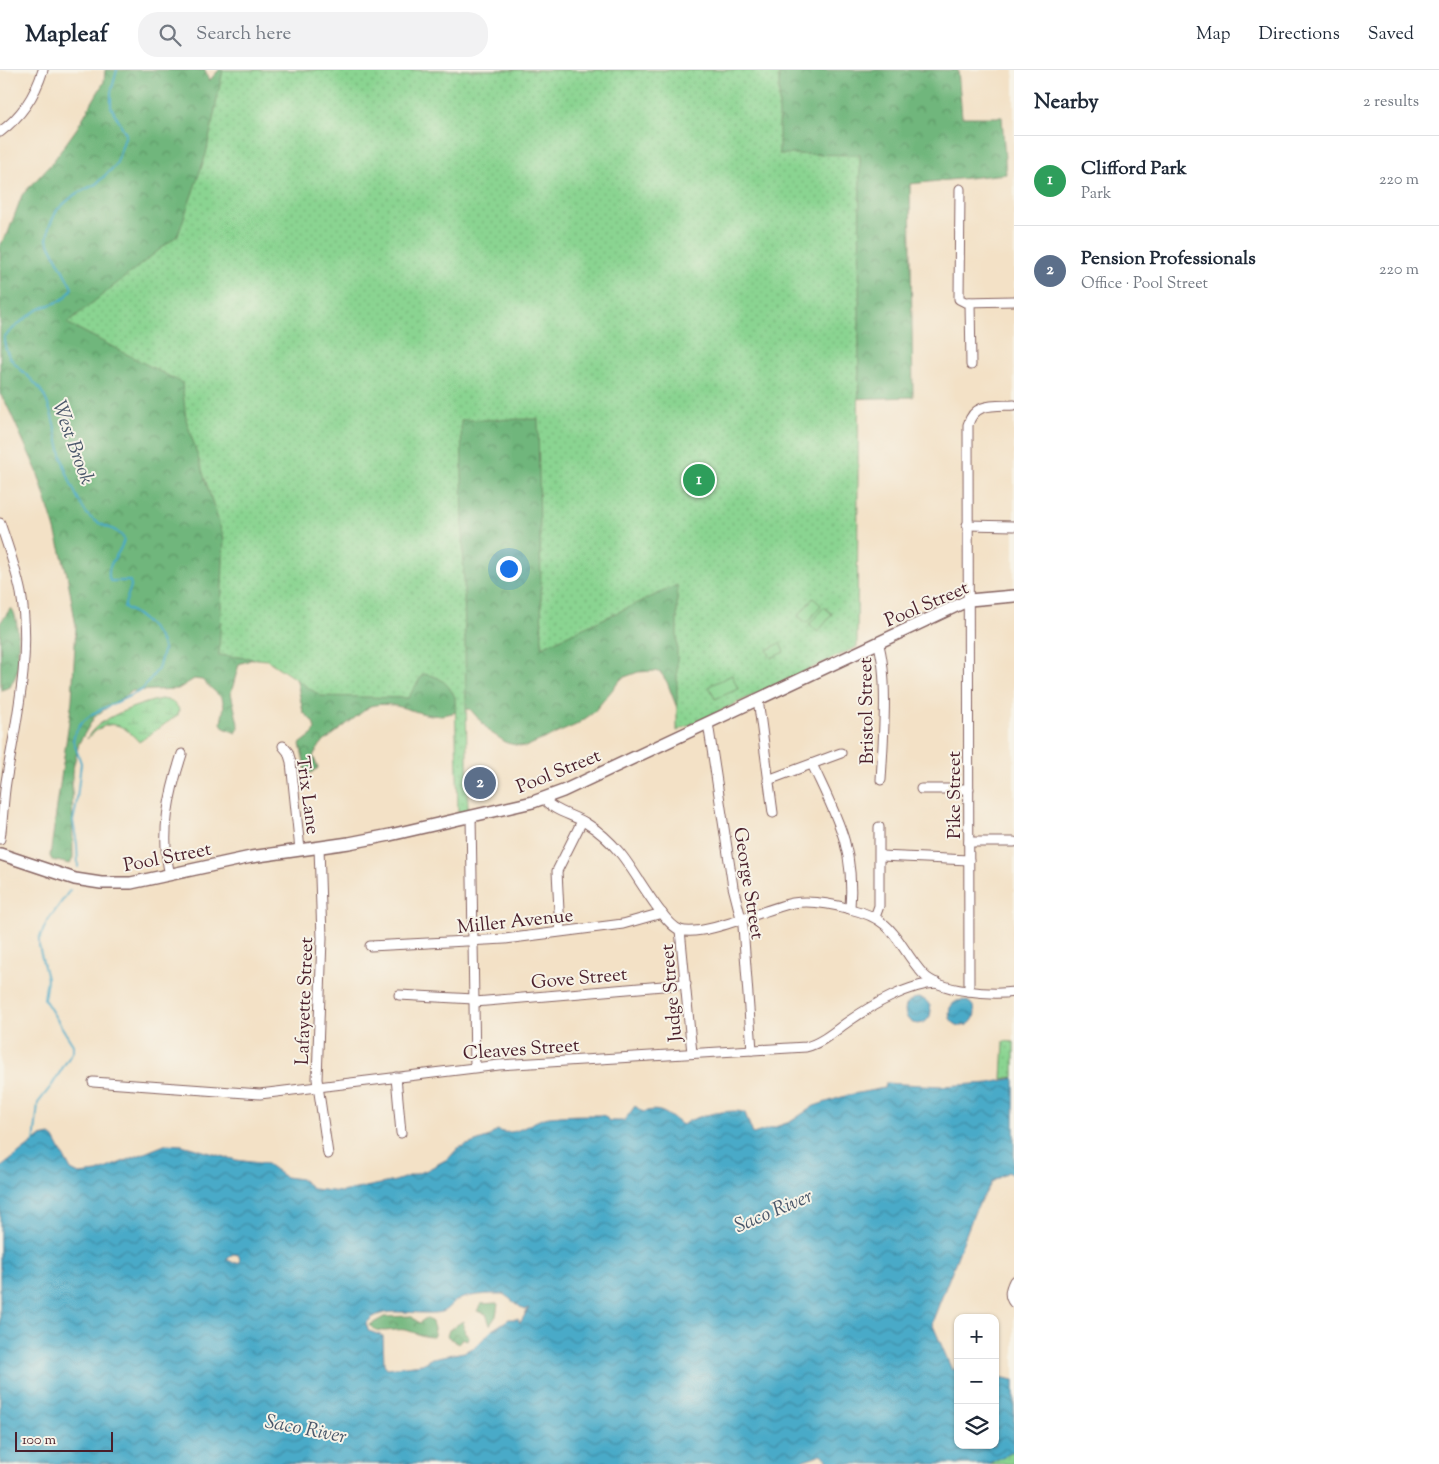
<!DOCTYPE html>
<html lang="en">
<head>
<meta charset="utf-8">
<style>
  body { margin:0; font-family:"Sorts Mill Goudy",serif; background:#f2f2f3; color:#1f2937 }
  .controls { position:absolute; right:15px; bottom:15px; display:grid; overflow:hidden; border-radius:10px; box-shadow:0 1px 4px #0004 }
  .controls button { width:45px; height:45px; display:grid; place-items:center; padding:0; border:0; border-bottom:1px solid #e0e1e3; background:#fff; color:#1f2937; font:25px sans-serif }
  .scale { position:absolute; left:15px; bottom:12px; width:98px; box-sizing:border-box; padding-left:5px; border:2px solid #4a1f2b; border-top:0; font-size:14px; line-height:18px; white-space:nowrap; color:#4a1f2b; -webkit-text-stroke:4px #f7f3e8; paint-order:stroke }
  .you { position:absolute; left:508px; top:498px; width:18px; height:18px; margin:-12px; border:4px solid #fff; border-radius:50%; background:#1a73e8; box-shadow:0 0 0 8px #1a73e833 }
  .badge { display:grid; place-items:center; width:32px; height:32px; border-radius:50%; background:#c8321e; color:#fff; font-size:16px; font-weight:700 }
  .pin { position:absolute; translate:-50% -50%; border:2px solid #fff; box-shadow:0 1px 5px #0006 }
  .list { margin:0; padding:0; list-style:none }
  h2 { display:flex; justify-content:space-between; align-items:center; height:65px; margin:0; padding:0 20px; font-size:21px }
  h2 small { font-size:16px; font-weight:400; color:#747a83 }
  .list li { display:grid; grid-template-columns:32px 1fr auto; gap:15px; align-items:center; box-sizing:border-box; height:90px; padding:0 20px; border-top:1px solid #e0e1e3 }
  .list b { display:block; font-size:19px; white-space:nowrap }
  .list p { margin:0; font-size:16px; white-space:nowrap; color:#747a83 }
  .list em { font-size:16px; font-style:normal; color:#747a83 }
  .icon { flex:none; width:28px; height:28px; fill:none; stroke:currentColor; stroke-width:2; stroke-linecap:round; stroke-linejoin:round }
  .map { position:relative; flex:none; width:1014px; height:1394px; overflow:hidden }
  header { display:flex; align-items:center; gap:30px; box-sizing:border-box; height:70px; padding:0 25px; background:#fff; border-bottom:1px solid #e0e1e3 }
  header strong { font-size:24px }
  nav { display:flex; gap:28px; margin-inline-start:auto; font-size:18px }
  .search { width:350px; height:45px; background:#f2f2f3; display:flex; align-items:center; gap:12px; box-sizing:border-box; padding:0 18px; border-radius:20px; color:#747a83; font-size:19px }
  main { display:flex }
  aside { flex:1; background:#fff }
  .map>svg:first-child { display:block }
</style>
</head>
<body>
<header>
<strong>Mapleaf</strong>
<div class="search"><svg class="icon" aria-label="search" viewBox="0 0 24 24"><circle cx="10" cy="10" r="6"/><path d="M15 15l6 6"/></svg>Search here</div>
<nav><a>Map</a><a>Directions</a><a>Saved</a></nav>
</header>
<main>
<div class="map">
<svg width="1014" height="1394" viewBox="0 0 1014 1394">
  <defs>
    <pattern id="forest-crowns" width="20" height="18" patternUnits="userSpaceOnUse" patternTransform="scale(1.25)"><rect width="20" height="18" fill="#6fb67b"/><path d="M2 6a3 3 0 1 1 6 0M12 15a3 3 0 1 1 6 0" fill="none" stroke="#5d9365"/></pattern>
    <pattern id="wetland-marsh" width="20" height="14" patternUnits="userSpaceOnUse" patternTransform="scale(1.25)"><rect width="20" height="14" fill="#8ad491"/><path d="M1 5h8M5 5V1M11 12h8M15 12V8" fill="none" stroke="#79b67d"/></pattern>
    <pattern id="park-dots" width="8" height="8" patternUnits="userSpaceOnUse" patternTransform="scale(1.25)"><rect width="8" height="8" fill="#8ad491"/><path d="M2 2h.1M6 6h.1" fill="none" stroke="#79b67d" stroke-width="1.8" stroke-linecap="round"/></pattern>
    <pattern id="water-waves" width="16" height="10" patternUnits="userSpaceOnUse" patternTransform="scale(1.25)"><rect width="16" height="10" fill="#49aac8"/><path d="M0 5q4-4 8 0t8 0" fill="none" stroke="#3f8aa3"/></pattern>
  </defs>
  <rect width="100%" height="100%" fill="#f7f3e8"/>
  <filter id="ink" filterUnits="userSpaceOnUse"><feTurbulence type="fractalNoise" baseFrequency=".02" numOctaves="2"/><feDisplacementMap in="SourceGraphic" scale="10" xChannelSelector="R" yChannelSelector="G"/><feConvolveMatrix kernelMatrix="1 2 1 2 8 2 1 2 1" color-interpolation-filters="sRGB"/></filter>
  <filter id="wash" filterUnits="userSpaceOnUse"><feTurbulence type="fractalNoise" baseFrequency=".0096" numOctaves="4" result="noise"/><feDisplacementMap in="SourceGraphic" scale="20" xChannelSelector="R" yChannelSelector="G"/><feGaussianBlur stdDeviation="1.12" result="paint"/><feColorMatrix in="noise" values="0 0 0 0 0 0 0 0 0 0 0 0 0 0 0 0 0 1.4 0 .05"/><feComposite in="paint" operator="in"/></filter>
  <g filter="url(#wash)">
    <rect width="100%" height="100%" fill="#f3e1c6"/>
    <g fill="url(#forest-crowns)" stroke="#5c6a53">
      <path d="M105 0H205L209 11 219 0H958L962 47H1002L1006 104 910 114 913 327 848 329 684 656 667 612 661 603 655 601 638 602 622 608 593 643 576 655 525 677 507 673 490 662 470 639C458 641 442 647 431 645 410 642 392 630 370 636L321 674 313 686 318 698 311 703 306 701 300 674 313 664 315 659 313 652 303 642 296 606 264 585 239 594 231 623 239 658 236 663 224 658 221 653 224 636 222 628 202 610 194 609 178 619 132 621 95 646 79 673 72 703 73 788 70 794 52 790 50 786 72 630 76 556 67 504 54 456 37 401 6 333 0 324V174L8 163 22 125 52 93 77 58 104 12Z"/>
      <path d="M11 538C20 546 19 590 17 602 16 607 12 612 10 617L1 620 0 553Z"/>
      <polygon points="496,1233 498,1234 496,1246 490,1255 486,1244 477,1241 481,1234"/>
      <path d="M411 1246 419 1253 426 1248 432 1252 435 1262 433 1267C420 1267 416 1262 405 1260 394 1258 378 1266 370 1255L384 1247Z"/>
      <polygon points="463,1251 465,1263 469,1266 467,1270 462,1268 458,1274 447,1266 449,1260"/>
    </g>
    <path fill="url(#wetland-marsh)" stroke="#6a7a5e" d="M161 629C170 630 174 632 179 639L178 645 139 672C121 651 107 648 87 669 95 648 140 634 161 629Z"/>
    <g fill="url(#park-dots)" stroke="#6a7a5e">
      <path d="M223 0H779V84L860 85 857 577 677 661V515L542 577 538 349 461 350 468 741 458 743 455 627C447 612 440 606 423 604L408 628 321 626 267 590 219 585 224 469 186 349 182 313 67 253 178 165 206 84Z"/>
      <polygon points="1004,971 1014,972 1014,1007 1002,1009"/>
      <polygon points="1014,1379 1014,1394 987,1394"/>
    </g>
    <g fill="#8ad491" stroke="#6a7a5e">
      <polygon points="813,528 821,535 807,553 798,546"/>
      <polygon points="824,537 832,544 818,562 809,555"/>
      <polygon points="780,573 784,582 771,588 767,580"/>
      <polygon points="732,605 738,619 715,629 709,616"/>
    </g>
    <g fill="url(#water-waves)" stroke="#4a647a" fill-rule="evenodd">
      <circle cx="918" cy="941" r="13"/>
      <circle cx="962" cy="943" r="13"/>
      <path d="M1014 1008V1105L1008 1102 992 1112 975 1141 932 1253 952 1300 958 1298V1375H995V1306L1014 1310V1381L988 1394H831L822 1384 792 1394H0V1098L40 1067 50 1065 54 1068 71 1100 79 1104 97 1102 167 1074 182 1075 236 1090 267 1094 285 1107 301 1109 314 1119 341 1122 395 1111 427 1100 449 1088 458 1078 487 1068 497 1060C515 1069 533 1049 549 1047 566 1045 584 1045 601 1045L605 1046 609 1051H624L635 1036 643 1042C664 1036 668 1047 683 1055 691 1046 736 1037 745 1043L753 1064 790 1052 814 1036 848 1025 884 1018 885 1013 942 1016 990 1013ZM233 1184 239 1185 240 1192 234 1193 226 1189ZM503 1224C511 1229 518 1236 525 1240L529 1238 520 1253 518 1249H509L492 1260 475 1277 464 1282 432 1288 422 1294 387 1298 384 1294 383 1266 369 1261 366 1254C380 1233 420 1247 441 1242 447 1241 451 1233 456 1231 469 1224 489 1224 503 1224Z"/>
    </g>
    <g fill="none" stroke-linecap="round" stroke-linejoin="round">
      <g stroke="#49aac8" stroke-width="2">
        <path d="M78 797 77 774 73 751 76 737 81 693 73 670 75 663 81 653 92 644 142 620 158 599 164 578C158 561 140 545 124 537L131 516 130 511H110C104 493 121 486 124 469 117 456 98 458 87 444 78 432 66 403 62 388 56 366 54 343 42 322 29 302 4 294 4 267 14 258 23 249 34 242 49 232 63 236 72 218L47 170 49 157 57 140 74 125 96 114 116 95 126 64 111 37V22L117 0"/>
        <polyline points="34,1074 38,1033 52,1015 73,981 73,975 44,929 47,909 39,876 39,869 47,852 70,820"/>
      </g>
    </g>
  </g>
  <g filter="url(#ink)">
    <g fill="none" stroke-linecap="round" stroke-linejoin="round">
      <defs>
        <g id="minor">
          <path d="M0 62C22 46 35 26 43 0"/>
          <polyline points="960,119 959,229 965,232 1014,231"/>
          <polyline points="970,232 971,295"/>
          <path d="M0 453C8 476 16 499 21 523 32 586 16 650 6 712 3 731 3 750 0 769"/>
          <polyline points="967,455 1014,456"/>
          <path d="M878 572C889 606 883 674 881 710"/>
          <polyline points="758,629 773,743"/>
          <polyline points="708,653 733,817 743,856 752,980"/>
          <polyline points="283,676 288,682 291,692 300,780"/>
          <path d="M812 694C837 748 855 777 850 839"/>
          <polyline points="768,710 841,683"/>
          <polyline points="921,719 969,719"/>
          <path d="M544 729C553 741 573 745 586 753 599 761 610 771 620 783 634 799 663 854 680 860 703 868 767 838 793 833 812 830 832 834 850 839 897 850 895 872 923 904 939 922 992 925 1014 922"/>
          <polyline points="471,746 475,997"/>
          <polyline points="969,772 1014,772"/>
          <polyline points="319,777 322,868 317,1009 328,1084"/>
          <polyline points="881,786 969,790"/>
          <path d="M170 805C160 764 169 724 182 684"/>
          <polyline points="875,847 879,836 879,757"/>
          <polyline points="680,860 692,983"/>
          <polyline points="560,861 557,801 582,751"/>
          <polyline points="370,876 505,869 623,854 662,843"/>
          <path d="M969 921 968 355C974 332 995 336 1014 335"/>
          <polyline points="399,925 474,929"/>
          <polyline points="475,932 686,914"/>
          <polyline points="396,1007 401,1063"/>
          <path d="M93 1012 260 1024 499 995 806 977C822 973 836 960 849 951 872 935 909 914 937 913"/>
          <path d="M1014 1211C1010 1219 1008 1226 1014 1233"/>
        </g>
        <polyline id="major" points="0,784 75,809 101,813 131,813 251,787 349,773 390,765 533,732 563,721 969,530 1014,526"/>
      </defs>
      <use href="#minor" stroke="#856361" stroke-width="11"/>
      <use href="#major" stroke="#856361" stroke-width="14"/>
      <use href="#minor" stroke="#fff" stroke-width="9"/>
      <use href="#major" stroke="#fff" stroke-width="11"/>
    </g>
  </g>
  <g text-anchor="middle" stroke-width="4" stroke-linejoin="round" paint-order="stroke">
    <g font-size="19" fill="#4a1f2b" stroke="#f7f3e8">
      <text transform="translate(926 533) rotate(-23)" y="7">Pool Street</text>
      <text transform="translate(865 641) rotate(-91)" y="7">Bristol Street</text>
      <text transform="translate(558 700) rotate(-22)" y="7">Pool Street</text>
      <text transform="translate(309 725) rotate(82)" y="7">Trix Lane</text>
      <text transform="translate(953 725) rotate(-90)" y="7">Pike Street</text>
      <text transform="translate(167 786) rotate(-11)" y="7">Pool Street</text>
      <text transform="translate(750 813) rotate(81)" y="7">George Street</text>
      <text transform="translate(515 850) rotate(-6)" y="7">Miller Avenue</text>
      <text transform="translate(579 907) rotate(-5)" y="7">Gove Street</text>
      <text transform="translate(670 923) rotate(-95)" y="7">Judge Street</text>
      <text transform="translate(303 931) rotate(-88)" y="7">Lafayette Street</text>
      <text transform="translate(521 978) rotate(-4)" y="7">Cleaves Street</text>
    </g>
    <g font-size="20" font-style="italic" fill="#4a576a" stroke="#f7f3e8">
      <text transform="translate(74 372) rotate(70)" y="7">West Brook</text>
      <text transform="translate(773 1140) rotate(-23)" y="7">Saco River</text>
      <text transform="translate(306 1358) rotate(11)" y="7">Saco River</text>
    </g>
  </g>
</svg>
<div class="controls">
<button>+</button>
<button>−</button>
<button><svg class="icon" aria-label="layers" viewBox="0 0 24 24"><path d="M12 4l9 5-9 5-9-5zM3 14l9 5 9-5"/></svg></button>
</div>
<div class="scale">100 m</div>
<div class="you"></div>
<div class="pin badge" style="left:699px;top:410px;background:#2e9e5b">1</div>
<div class="pin badge" style="left:480px;top:713px;background:#5c6f8a">2</div>
</div>
<aside>
<h2>Nearby<small>2 results</small></h2>
<ul class="list">
<li><span class="badge" style="background:#2e9e5b">1</span><div><b>Clifford Park</b><p>Park</p></div><em>220 m</em></li>
<li><span class="badge" style="background:#5c6f8a">2</span><div><b>Pension Professionals</b><p>Office · Pool Street</p></div><em>220 m</em></li>
</ul>
</aside>
</main>
</body>
</html>
